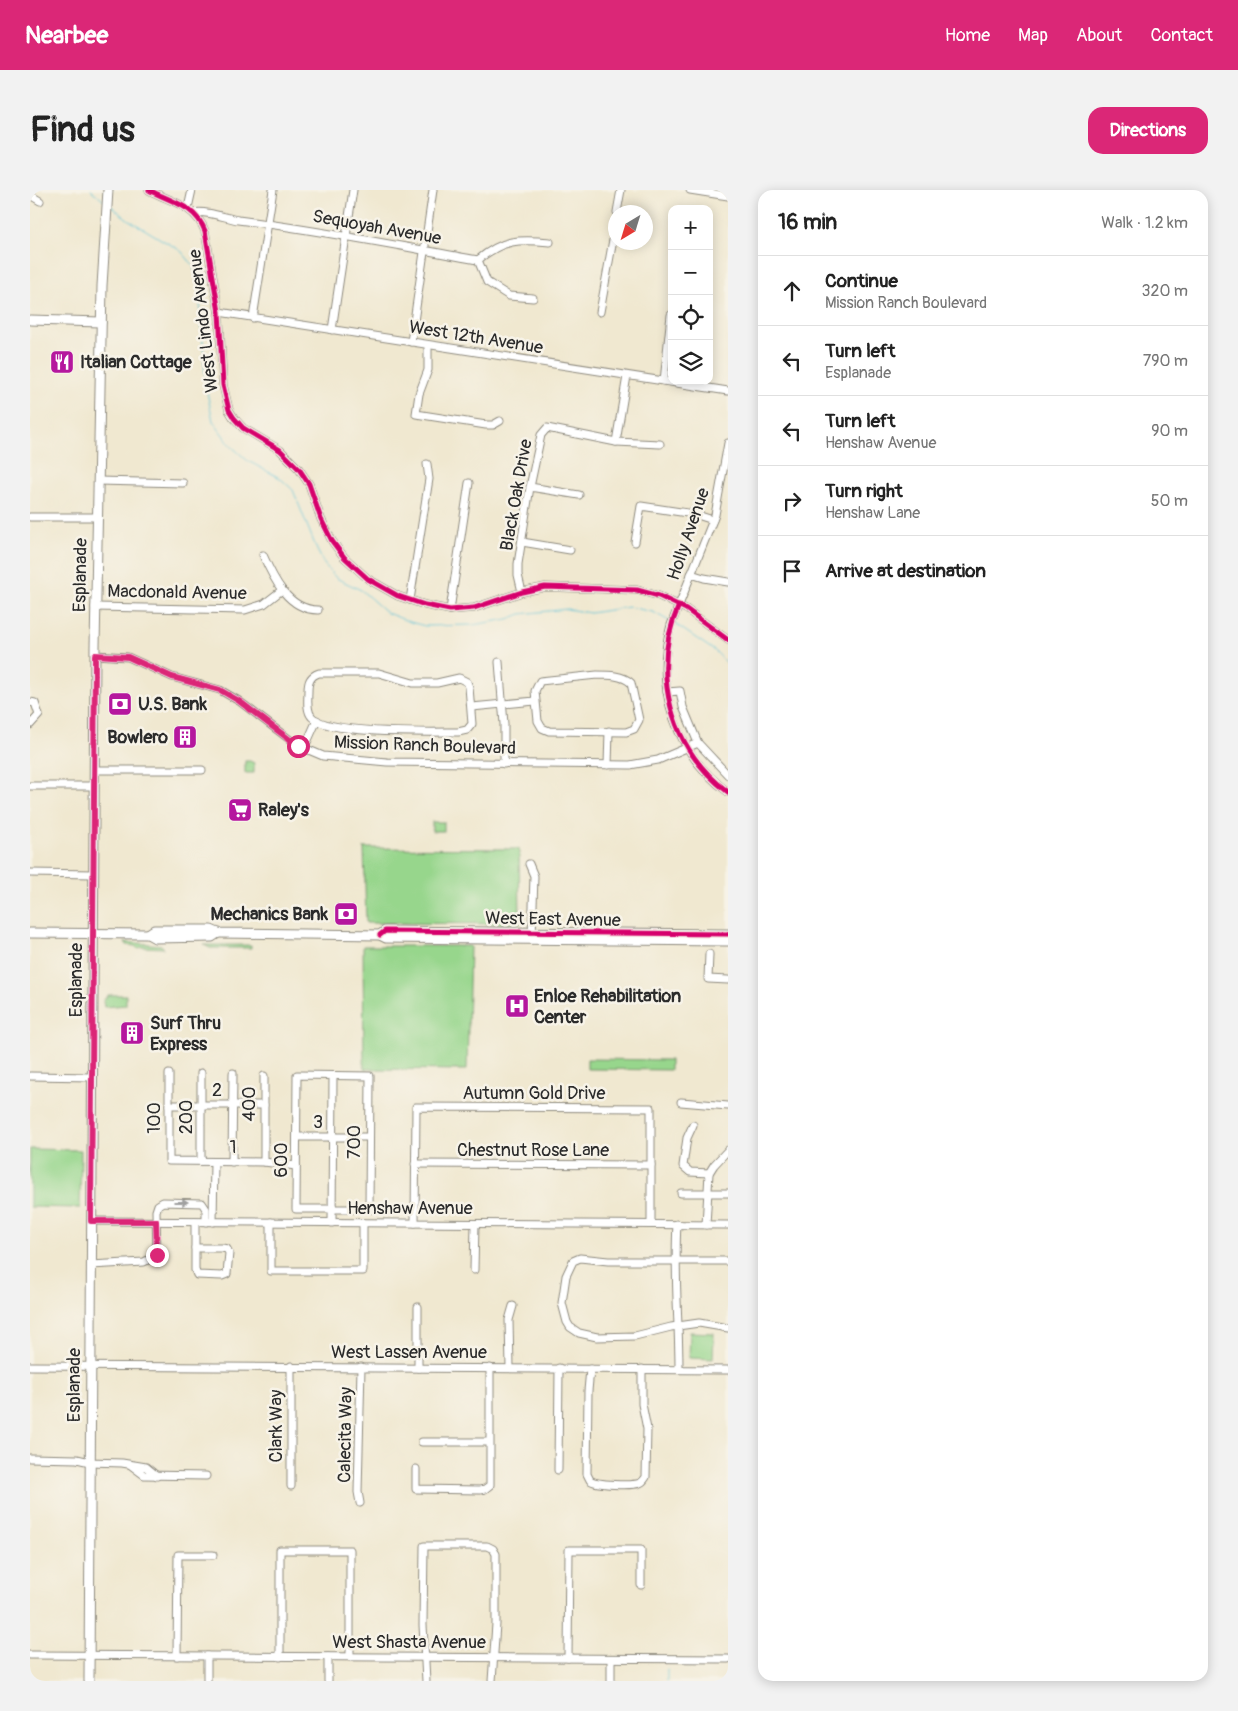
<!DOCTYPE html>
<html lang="en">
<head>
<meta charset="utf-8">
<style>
  body { margin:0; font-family:Pangolin,sans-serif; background:#f2f2f2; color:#222 }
  .controls { position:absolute; right:15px; top:15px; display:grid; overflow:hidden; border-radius:10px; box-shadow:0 2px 12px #0003 }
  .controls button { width:45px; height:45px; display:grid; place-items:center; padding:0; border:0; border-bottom:1px solid #e0e0e0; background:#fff; color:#222; font:25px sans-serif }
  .compass { position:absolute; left:578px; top:15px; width:45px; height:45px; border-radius:50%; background:#fff; box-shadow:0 2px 12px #0003; rotate:218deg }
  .stop { position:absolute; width:15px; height:15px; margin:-11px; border:4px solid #db2777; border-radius:50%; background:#fff }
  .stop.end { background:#db2777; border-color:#fff; box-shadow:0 1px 5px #0008 }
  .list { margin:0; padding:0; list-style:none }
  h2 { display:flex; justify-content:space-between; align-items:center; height:65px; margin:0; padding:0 20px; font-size:21px }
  h2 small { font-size:16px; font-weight:400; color:#767676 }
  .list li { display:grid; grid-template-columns:32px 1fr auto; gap:15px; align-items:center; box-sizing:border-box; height:70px; padding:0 20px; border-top:1px solid #e0e0e0 }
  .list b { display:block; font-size:19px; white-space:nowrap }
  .list p { margin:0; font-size:16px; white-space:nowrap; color:#767676 }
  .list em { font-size:16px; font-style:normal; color:#767676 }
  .icon { flex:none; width:28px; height:28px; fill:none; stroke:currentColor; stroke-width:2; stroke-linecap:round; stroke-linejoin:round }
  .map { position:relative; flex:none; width:698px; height:1491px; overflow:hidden; border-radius:15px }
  header { display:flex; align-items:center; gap:30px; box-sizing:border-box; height:70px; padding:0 25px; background:#db2777; color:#fff }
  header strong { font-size:24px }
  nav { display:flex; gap:28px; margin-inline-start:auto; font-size:18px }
  .intro { display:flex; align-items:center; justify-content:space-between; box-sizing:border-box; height:120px; padding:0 30px }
  h1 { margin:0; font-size:35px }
  .button { padding:12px 22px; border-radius:15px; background:#db2777; color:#fff; font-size:18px; font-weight:700 }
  main { display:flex; gap:30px; padding:0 30px }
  aside { flex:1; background:#fff; border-radius:15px; box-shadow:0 2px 12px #0003 }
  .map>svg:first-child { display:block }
</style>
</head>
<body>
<header>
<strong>Nearbee</strong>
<nav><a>Home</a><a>Map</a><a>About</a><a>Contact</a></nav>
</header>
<div class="intro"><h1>Find us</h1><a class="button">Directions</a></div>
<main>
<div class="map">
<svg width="698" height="1491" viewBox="0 0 698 1491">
  <rect width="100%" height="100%" fill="#f7f3e8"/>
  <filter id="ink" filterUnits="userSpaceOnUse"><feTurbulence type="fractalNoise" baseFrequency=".02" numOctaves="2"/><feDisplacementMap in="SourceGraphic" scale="10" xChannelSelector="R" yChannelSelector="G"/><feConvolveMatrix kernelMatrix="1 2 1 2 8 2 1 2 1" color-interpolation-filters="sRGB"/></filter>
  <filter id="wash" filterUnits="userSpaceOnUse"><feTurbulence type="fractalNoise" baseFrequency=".0096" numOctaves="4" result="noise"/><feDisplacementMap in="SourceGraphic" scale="20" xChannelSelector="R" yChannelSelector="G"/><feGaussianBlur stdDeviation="1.12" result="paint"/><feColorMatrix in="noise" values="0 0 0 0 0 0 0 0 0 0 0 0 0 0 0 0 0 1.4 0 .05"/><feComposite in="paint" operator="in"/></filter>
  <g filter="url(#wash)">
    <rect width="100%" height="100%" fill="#f0e8d0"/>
    <g fill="#97d68c" stroke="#61805c">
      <polygon points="215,571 220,571 224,573 224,583 215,583"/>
      <rect x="402" y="632" width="12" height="9"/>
      <polygon points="334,658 489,659 490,734 336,733"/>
      <polygon points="95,752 131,755 134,758 111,757 108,759 105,756 97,755"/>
      <polygon points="174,755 221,755 221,758 180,758"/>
      <polygon points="333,756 440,756 437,880 334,879"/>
      <polygon points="78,805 96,805 96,815 74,817 73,811"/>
      <polygon points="557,869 640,870 640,880 557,879"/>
      <polygon points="0,959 51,960 50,1018 0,1017"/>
      <polygon points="660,1142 684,1143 683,1169 659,1168"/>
    </g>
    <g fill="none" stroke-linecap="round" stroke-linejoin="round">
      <g stroke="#59c1d5" stroke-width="1">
        <polyline points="61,0 74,11"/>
        <polyline points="81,16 99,30 151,61 163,75 169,96 176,197 183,231 200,255 218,271 250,288 263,300 287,360 294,374 306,388 331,400 357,423 380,432 395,436 443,435 478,429 491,424 537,419 560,423 599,417 623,422 639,431"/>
        <polyline points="645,434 685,461 698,474"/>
        <polyline points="637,1491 637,1479"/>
      </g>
    </g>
  </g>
  <g filter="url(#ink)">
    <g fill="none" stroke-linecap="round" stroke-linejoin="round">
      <defs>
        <g id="minor">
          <path d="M119 0C141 12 165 15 175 41L189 122 193 195 199 220 204 228 213 238 250 260 269 279 279 294 291 329 302 351 314 367 338 389 368 406 395 415 420 420 444 418 492 402 515 397 607 400 629 406 656 419 698 450"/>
          <polyline points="660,0 698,6"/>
          <polyline points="0,5 10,11"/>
          <polyline points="158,18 162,0"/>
          <polyline points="587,22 591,0"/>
          <path d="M164 23C175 20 196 28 208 30 289 40 369 56 448 70 473 49 489 49 520 52"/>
          <polyline points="448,70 457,92 479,106 503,108"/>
          <polyline points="189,122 698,201"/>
          <polyline points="570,122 586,33"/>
          <polyline points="223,128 243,0"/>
          <polyline points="302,140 323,0"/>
          <polyline points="381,152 403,0"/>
          <polyline points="398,155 398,180 389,204 386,224 456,235 463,235 470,231"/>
          <polyline points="634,191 641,125"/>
          <polyline points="586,252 597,186"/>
          <path d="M698 253 685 325 641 435C624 497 645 563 698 602"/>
          <polyline points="68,291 153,293"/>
          <polyline points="500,297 549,305"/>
          <polyline points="0,327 68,327"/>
          <polyline points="492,352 540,360"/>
          <polyline points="605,352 611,316 664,324 683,330"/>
          <path d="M233 365C243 388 258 420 288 420"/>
          <polyline points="661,384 674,388 698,392"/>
          <polyline points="492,402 488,385 488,374 500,297 511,245 517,238 586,252 630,254"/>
          <polyline points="380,410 399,289 397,274"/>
          <polyline points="65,417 215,420 234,414 252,400"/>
          <polyline points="420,420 439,293"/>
          <polyline points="65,465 98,467 142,487 190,500 209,511 267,555 293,566 357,572 600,575 628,570 668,553"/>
          <polyline points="469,472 474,534 474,574"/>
          <path d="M289 483H349L383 493H407L429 488 437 492 439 497 442 534 437 540 428 542C401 542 299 545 282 527 276 521 278 508 278 501 278 492 280 486 289 483Z"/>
          <path d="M567 485C578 485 593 485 601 493L609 530 604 539 596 542 519 541 512 538 508 531 505 501 510 491Z"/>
          <polyline points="637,502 650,501 653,517 668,553 698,585"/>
          <polyline points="0,512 5,513 9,525 0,535"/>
          <polyline points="442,517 505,511"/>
          <polyline points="274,559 287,530"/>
          <polyline points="578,575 579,541"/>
          <polyline points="64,580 172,580"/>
          <polyline points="0,596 64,596"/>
          <polyline points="499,674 504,686 502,747"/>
          <polyline points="0,683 63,684"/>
          <polyline points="679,764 678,789 698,790"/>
          <polyline points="139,884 139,971 234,972 266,976"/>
          <polyline points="0,886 62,887"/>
          <polyline points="651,912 698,916"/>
          <polyline points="139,915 234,915"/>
          <polyline points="663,935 657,948 653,976 660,982 679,983"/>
          <polyline points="267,947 339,947"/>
          <polyline points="171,971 171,883"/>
          <polyline points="202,972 203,883"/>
          <polyline points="234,972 234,886"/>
          <polyline points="385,974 621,975"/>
          <polyline points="651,1003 698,1003"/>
          <polyline points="339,1019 340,886 267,885 266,1019 344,1019"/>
          <polyline points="61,1031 698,1035"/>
          <polyline points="183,1032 184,972"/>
          <polyline points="241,1032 241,1081 333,1081 333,1033"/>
          <polyline points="302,1033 303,886"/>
          <polyline points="385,1033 386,917 621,918 621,1034"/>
          <path d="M647 1034C644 1083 649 1131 649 1179"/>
          <polyline points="676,1035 679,983 684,975 698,960"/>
          <polygon points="165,1058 192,1058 197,1059 199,1063 197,1084 192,1086 167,1085 165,1080"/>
          <polyline points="165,1058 165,1032"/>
          <polyline points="698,1071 578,1071 550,1068 543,1071 536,1086 532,1113 537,1132 540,1137 549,1143 567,1147 605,1146 641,1137 669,1133 698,1138"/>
          <polyline points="61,1075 114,1072 127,1065 126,1021 128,1015 133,1012 172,1013 176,1019 176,1032"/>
          <polyline points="444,1080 445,1034"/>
          <polyline points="0,1176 698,1180"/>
          <polyline points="261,1176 261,1296"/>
          <polyline points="388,1178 388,1117"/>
          <polyline points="480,1178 479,1130 483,1116"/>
          <path d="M560 1179 558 1201 557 1284 560 1290C566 1295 602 1296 610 1293 613 1292 614 1290 616 1287L617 1239 612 1214V1179"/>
          <polyline points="392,1252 459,1252"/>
          <polyline points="0,1268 47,1269 60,1272 92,1273 116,1277 127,1286"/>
          <polyline points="102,1276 114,1285 176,1286"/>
          <polyline points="386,1279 386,1299 450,1300 455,1299 460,1295 460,1178"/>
          <polyline points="528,1280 529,1178"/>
          <polyline points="330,1313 328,1302 331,1177"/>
          <polyline points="0,1465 698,1469"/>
          <polyline points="147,1466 148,1365 183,1365"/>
          <polyline points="250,1467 250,1360 320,1360 320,1467"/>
          <polyline points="538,1468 539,1360 611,1360 611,1395"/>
          <polyline points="177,1491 177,1466"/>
          <polyline points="298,1491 298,1467"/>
          <polyline points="396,1491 393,1435 394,1356 457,1356 463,1359 466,1364 466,1434 462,1491"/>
          <polyline points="581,1491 581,1469"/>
        </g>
        <g id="major">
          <polyline points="0,130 71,132"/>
          <polyline points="0,743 118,744 125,748 182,747 188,743"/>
          <polyline points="118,744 124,740 181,740 188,743 350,745 356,748 698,751"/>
          <polyline points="350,745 355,741 698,744"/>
          <polyline points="59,1491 65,457 72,96 78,0"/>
        </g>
      </defs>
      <use href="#minor" stroke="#8e8a7e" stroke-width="9"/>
      <use href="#major" stroke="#8e8a7e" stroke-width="11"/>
      <use href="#minor" stroke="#fff" stroke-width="7"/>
      <use href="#major" stroke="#fff" stroke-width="9"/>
      <defs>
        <g id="cycleway">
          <path d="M119 0C141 12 165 15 175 41L189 122 193 195 199 220 204 228 213 238 250 260 269 279 279 294 291 329 302 351 314 367 338 389 368 406 395 415 420 420 444 418 492 402 515 397 607 400 629 406 656 419 698 450"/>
          <path d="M649 415C620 482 640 558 698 602"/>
          <polyline points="350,745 355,741 698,744"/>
        </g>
      </defs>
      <use href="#cycleway" stroke="#f7f3e8" stroke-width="8"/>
      <use href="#cycleway" stroke="#d6006c" stroke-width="5"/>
    </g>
    <defs><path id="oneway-solid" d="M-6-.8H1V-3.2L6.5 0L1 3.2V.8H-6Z" transform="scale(1.25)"/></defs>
    <use fill="#a0a0a0" href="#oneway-solid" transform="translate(151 1012)"/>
  </g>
  <g fill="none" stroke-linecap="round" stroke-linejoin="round" filter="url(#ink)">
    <polyline stroke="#db2777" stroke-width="6" points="127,1065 126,1031 61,1031 65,465 98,467 142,487 190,500 209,511 268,556"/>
  </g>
  <defs>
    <symbol id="restaurant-square" viewBox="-11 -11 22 22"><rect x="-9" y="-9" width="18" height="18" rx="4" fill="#b5179e" stroke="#f7f3e8"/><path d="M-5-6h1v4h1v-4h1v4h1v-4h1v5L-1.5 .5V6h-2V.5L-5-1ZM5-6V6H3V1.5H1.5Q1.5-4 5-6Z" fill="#fff"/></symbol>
    <symbol id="bank-square" viewBox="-11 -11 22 22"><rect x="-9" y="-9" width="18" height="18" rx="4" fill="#b5179e" stroke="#f7f3e8"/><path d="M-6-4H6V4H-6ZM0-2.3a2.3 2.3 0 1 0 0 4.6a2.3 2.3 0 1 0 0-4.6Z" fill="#fff"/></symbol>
    <symbol id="building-square" viewBox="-11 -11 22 22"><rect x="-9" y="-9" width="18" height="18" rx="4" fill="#b5179e" stroke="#f7f3e8"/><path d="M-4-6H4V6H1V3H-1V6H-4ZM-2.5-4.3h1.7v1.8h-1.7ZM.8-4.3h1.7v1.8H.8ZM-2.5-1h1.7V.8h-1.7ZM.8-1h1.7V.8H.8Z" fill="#fff"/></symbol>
    <symbol id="supermarket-square" viewBox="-11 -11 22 22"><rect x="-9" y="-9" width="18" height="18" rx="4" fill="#b5179e" stroke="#f7f3e8"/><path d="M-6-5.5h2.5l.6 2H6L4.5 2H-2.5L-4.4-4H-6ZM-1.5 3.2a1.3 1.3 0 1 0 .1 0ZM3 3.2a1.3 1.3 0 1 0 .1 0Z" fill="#fff"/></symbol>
    <symbol id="hospital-square" viewBox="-11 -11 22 22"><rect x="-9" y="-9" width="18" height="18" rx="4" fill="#b5179e" stroke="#f7f3e8"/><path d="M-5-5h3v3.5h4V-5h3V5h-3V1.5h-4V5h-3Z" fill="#fff"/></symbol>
  </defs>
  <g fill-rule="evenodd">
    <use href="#restaurant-square" x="18" y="158" width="28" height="28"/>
    <use href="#bank-square" x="76" y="500" width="28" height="28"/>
    <use href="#building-square" x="141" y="533" width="28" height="28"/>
    <use href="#supermarket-square" x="196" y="606" width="28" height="28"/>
    <use href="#bank-square" x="302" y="710" width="28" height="28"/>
    <use href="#hospital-square" x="473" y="802" width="28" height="28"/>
    <use href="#building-square" x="88" y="829" width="28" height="28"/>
  </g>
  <g text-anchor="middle" stroke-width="5" stroke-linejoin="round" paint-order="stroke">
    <g font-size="18" fill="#2b2b2b" stroke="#f7f3e8">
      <text transform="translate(347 37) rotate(10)" y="6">Sequoyah Avenue</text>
      <text transform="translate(173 131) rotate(-97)" y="6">West Lindo Avenue</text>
      <text transform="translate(446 147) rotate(9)" y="6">West 12th Avenue</text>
      <text transform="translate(486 305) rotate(-80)" y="6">Black Oak Drive</text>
      <text transform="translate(658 344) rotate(-71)" y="6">Holly Avenue</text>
      <text transform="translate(50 385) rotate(-89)" y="6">Esplanade</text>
      <text transform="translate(147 402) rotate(1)" y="6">Macdonald Avenue</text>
      <text transform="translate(395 555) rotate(2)" y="6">Mission Ranch Boulevard</text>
      <text transform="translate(523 729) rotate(1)" y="6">West East Avenue</text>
      <text transform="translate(46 790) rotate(-90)" y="6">Esplanade</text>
      <text x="187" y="906">2</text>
      <text x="504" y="909">Autumn Gold Drive</text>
      <text transform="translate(219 914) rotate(-90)" y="6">400</text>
      <text transform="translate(156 927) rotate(-90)" y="6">200</text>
      <text transform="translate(124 928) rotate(-90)" y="6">100</text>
      <text x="288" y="938">3</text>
      <text transform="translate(324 952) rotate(-90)" y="6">700</text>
      <text x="203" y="963">1</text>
      <text x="503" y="966">Chestnut Rose Lane</text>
      <text transform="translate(251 970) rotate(-90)" y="6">600</text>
      <text x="380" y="1024">Henshaw Avenue</text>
      <text x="379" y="1168">West Lassen Avenue</text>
      <text transform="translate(44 1195) rotate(-90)" y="6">Esplanade</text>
      <text transform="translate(246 1236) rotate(-90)" y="6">Clark Way</text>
      <text transform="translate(315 1245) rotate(-89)" y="6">Calecita Way</text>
      <text x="379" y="1458">West Shasta Avenue</text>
    </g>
    <g font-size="18" font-weight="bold" fill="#2b2b2b" stroke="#f7f3e8" text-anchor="start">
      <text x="50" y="178">Italian Cottage</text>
      <text x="108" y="520">U.S. Bank</text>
      <text x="138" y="553" text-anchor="end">Bowlero</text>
      <text x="228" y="626">Raley's</text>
      <text x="298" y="730" text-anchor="end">Mechanics Bank</text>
      <text x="504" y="812">Enloe Rehabilitation<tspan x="504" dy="21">Center</tspan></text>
      <text x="120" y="839">Surf Thru<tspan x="120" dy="21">Express</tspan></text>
    </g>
  </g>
</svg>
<div class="controls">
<button>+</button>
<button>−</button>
<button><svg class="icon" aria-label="locate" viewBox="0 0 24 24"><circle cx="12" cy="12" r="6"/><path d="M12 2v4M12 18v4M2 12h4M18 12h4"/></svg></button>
<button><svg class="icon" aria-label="layers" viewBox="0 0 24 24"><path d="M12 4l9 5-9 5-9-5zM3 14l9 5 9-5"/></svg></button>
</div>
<svg class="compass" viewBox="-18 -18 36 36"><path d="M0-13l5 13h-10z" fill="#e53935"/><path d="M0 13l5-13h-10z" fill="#767676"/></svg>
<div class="stop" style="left:268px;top:556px"></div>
<div class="stop end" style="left:127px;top:1065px"></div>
</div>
<aside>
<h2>16 min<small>Walk · 1.2 km</small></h2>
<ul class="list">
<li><svg class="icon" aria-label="ahead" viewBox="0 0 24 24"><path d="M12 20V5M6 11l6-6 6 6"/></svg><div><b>Continue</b><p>Mission Ranch Boulevard</p></div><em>320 m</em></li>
<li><svg class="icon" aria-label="left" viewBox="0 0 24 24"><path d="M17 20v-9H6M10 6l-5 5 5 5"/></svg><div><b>Turn left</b><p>Esplanade</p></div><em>790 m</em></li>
<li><svg class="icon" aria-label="left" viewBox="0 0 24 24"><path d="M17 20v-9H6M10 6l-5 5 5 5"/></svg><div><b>Turn left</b><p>Henshaw Avenue</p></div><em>90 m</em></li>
<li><svg class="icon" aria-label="right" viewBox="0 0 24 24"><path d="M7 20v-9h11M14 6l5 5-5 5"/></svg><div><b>Turn right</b><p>Henshaw Lane</p></div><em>50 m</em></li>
<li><svg class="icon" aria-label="arrive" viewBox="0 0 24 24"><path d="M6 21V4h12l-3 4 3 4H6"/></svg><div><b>Arrive at destination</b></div></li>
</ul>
</aside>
</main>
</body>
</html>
